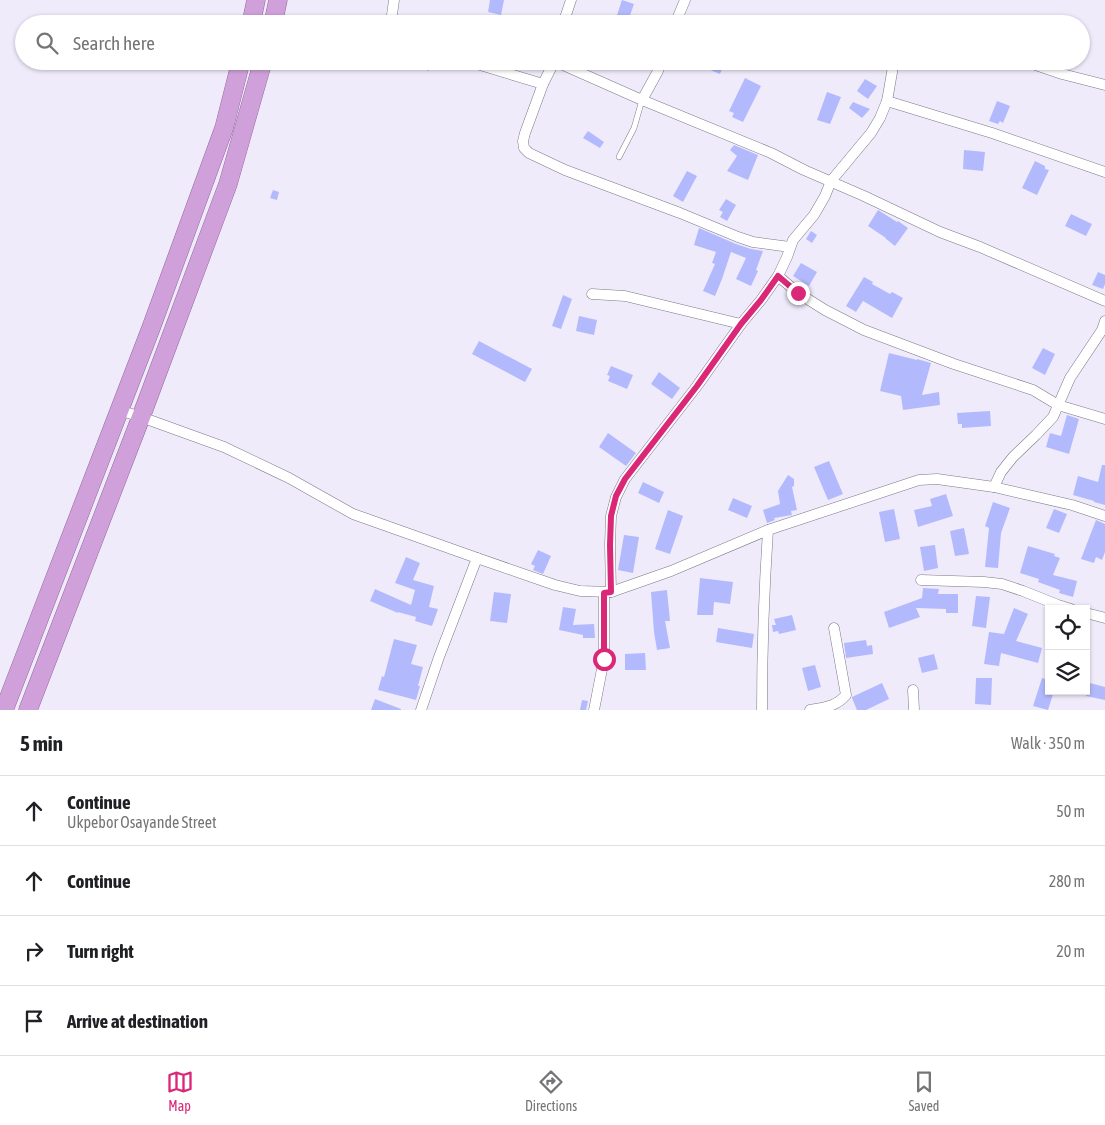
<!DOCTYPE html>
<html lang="en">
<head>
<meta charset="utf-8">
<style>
  body { margin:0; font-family:"Asap Condensed",sans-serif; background:#f6f6f6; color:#202124 }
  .controls { position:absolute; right:15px; bottom:15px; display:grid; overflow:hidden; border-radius:0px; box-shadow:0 1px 4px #0004 }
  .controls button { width:45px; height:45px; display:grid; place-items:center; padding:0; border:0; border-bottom:1px solid #e0e0e0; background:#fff; color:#202124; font:25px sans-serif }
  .stop { position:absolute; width:15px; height:15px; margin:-11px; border:4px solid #db2777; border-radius:50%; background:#fff }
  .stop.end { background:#db2777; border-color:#fff; box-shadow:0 1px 5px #0008 }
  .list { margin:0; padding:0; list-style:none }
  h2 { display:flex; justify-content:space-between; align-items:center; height:65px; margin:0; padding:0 20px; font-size:21px }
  h2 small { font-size:16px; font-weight:400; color:#757577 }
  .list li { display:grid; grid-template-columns:32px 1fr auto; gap:15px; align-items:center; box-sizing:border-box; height:70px; padding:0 20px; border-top:1px solid #e0e0e0 }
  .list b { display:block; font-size:19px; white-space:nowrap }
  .list p { margin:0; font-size:16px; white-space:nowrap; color:#757577 }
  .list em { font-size:16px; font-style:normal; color:#757577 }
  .icon { flex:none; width:28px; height:28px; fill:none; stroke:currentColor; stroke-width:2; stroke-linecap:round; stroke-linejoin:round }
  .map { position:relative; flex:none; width:1105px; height:710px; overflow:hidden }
  .search { position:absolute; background:#fff; box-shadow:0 1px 4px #0004; left:15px; right:15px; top:15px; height:55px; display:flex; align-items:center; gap:12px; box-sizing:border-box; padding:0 18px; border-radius:28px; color:#757577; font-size:19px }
  .sheet { height:345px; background:#fff }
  nav { display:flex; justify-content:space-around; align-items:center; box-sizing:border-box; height:70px; border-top:1px solid #e0e0e0; background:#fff; font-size:14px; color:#757577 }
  nav a { display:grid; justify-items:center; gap:2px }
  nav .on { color:#db2777 }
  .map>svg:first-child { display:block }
</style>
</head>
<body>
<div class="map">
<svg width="1105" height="710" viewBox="0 0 1105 710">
  <rect width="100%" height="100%" fill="#f0ebfb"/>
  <g fill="#b2bafd">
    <polygon points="490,0 504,0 501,15 488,12"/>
    <polygon points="622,0 634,4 627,24 614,24"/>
    <polygon points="403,61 424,61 432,64 429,71 403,62"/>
    <polygon points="712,61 725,61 720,74 708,69"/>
    <polygon points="745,78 761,86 743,122 732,117 734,113 729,111"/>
    <polygon points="865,79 877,86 868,99 857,91"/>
    <polygon points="827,92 841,97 830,124 817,120"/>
    <polygon points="997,101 1010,106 1003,123 1000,121 998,124 989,121"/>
    <polygon points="853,102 870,109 862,118 849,108"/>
    <polygon points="588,131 604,142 600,148 583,138"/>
    <polygon points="734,145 758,155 748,180 727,171 737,156 730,150"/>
    <polygon points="964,150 985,152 983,171 963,169"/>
    <polygon points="1035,161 1045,166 1045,169 1049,170 1037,195 1022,188"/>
    <polygon points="687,171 697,176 683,202 673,196"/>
    <polygon points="273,190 279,192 277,200 270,198"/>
    <polygon points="726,199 736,205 727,221 720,217 723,212 719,210"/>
    <polygon points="878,210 897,222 898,221 908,228 895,246 885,238 886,238 868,226"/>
    <polygon points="1071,214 1092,224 1086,236 1065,226"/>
    <polygon points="699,228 736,244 751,249 763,251 756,270 758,271 751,286 736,279 746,258 731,252 722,279 715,296 703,291 715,264 712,263 716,252 694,245"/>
    <polygon points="811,231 817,235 812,243 806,239"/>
    <polygon points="801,263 817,272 809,286 793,276"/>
    <polygon points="1098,272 1105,275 1105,284 1103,289 1092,285"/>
    <polygon points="864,277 873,282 872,284 890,294 892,292 903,298 892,318 863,301 856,312 846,306"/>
    <polygon points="563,295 572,299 561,329 552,326"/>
    <polygon points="579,316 597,320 594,335 576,331"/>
    <polygon points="479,341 532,369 525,382 472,354"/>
    <polygon points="1043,348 1055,354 1045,375 1032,368"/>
    <polygon points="889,353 917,360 917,359 931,363 922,395 939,392 940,405 903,410 901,396 880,391"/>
    <polygon points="611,366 633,375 627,389 608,381 610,376 607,375"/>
    <polygon points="659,372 680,388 672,399 651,384"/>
    <polygon points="990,411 991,426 962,428 962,424 958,424 957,413"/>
    <polygon points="1067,415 1079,419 1069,454 1046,447 1050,433 1061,436"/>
    <polygon points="608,433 636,453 626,466 599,447"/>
    <polygon points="829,461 843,494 828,500 814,467"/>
    <polygon points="1102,465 1105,465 1105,505 1094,502 1094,501 1073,495 1078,476 1098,482"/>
    <polygon points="788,475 794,479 794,486 792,487 797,510 791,511 792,515 774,518 775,520 767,523 763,510 780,504 778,491"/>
    <polygon points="643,482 664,492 659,503 638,493"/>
    <polygon points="946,494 953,516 918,527 914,510 932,506 930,499"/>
    <polygon points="733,498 752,506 747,518 728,510"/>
    <polygon points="993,502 1010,508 1001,533 998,568 985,567 989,528 985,526"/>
    <polygon points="894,509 900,539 885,542 879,512"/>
    <polygon points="1054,509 1067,514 1059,533 1046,528"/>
    <polygon points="668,510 683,516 670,554 655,549"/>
    <polygon points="1096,520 1105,524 1105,552 1102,560 1096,557 1094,563 1081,559"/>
    <polygon points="964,528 969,554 955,556 950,531"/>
    <polygon points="624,535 639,537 633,573 618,570"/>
    <polygon points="935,545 938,568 924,571 920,547"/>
    <polygon points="1028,546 1055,554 1054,556 1060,558 1053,575 1077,581 1073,597 1059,593 1060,590 1038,582 1039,579 1020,573"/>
    <polygon points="538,550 551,556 543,574 533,570 535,566 531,564"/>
    <polygon points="406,557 420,563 413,580 434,586 429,607 438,609 432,626 415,621 416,617 398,612 398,613 370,601 375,589 411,605 415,590 395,583"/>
    <polygon points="700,578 733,582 730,604 714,602 713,615 697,615"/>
    <polygon points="923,588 939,589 938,594 958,594 958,613 946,613 946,609 916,608 920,617 889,628 884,612 922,598"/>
    <polygon points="667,590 670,621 665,621 670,648 657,650 654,632 651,592"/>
    <polygon points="494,592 511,594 507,623 490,621"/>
    <polygon points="976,596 990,597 986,628 972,626"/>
    <polygon points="563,607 576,609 573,625 594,624 595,638 583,638 583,635 559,630"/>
    <polygon points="1014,608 1028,614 1016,641 1042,648 1038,663 1001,653 999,666 984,664 989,632 1004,634"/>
    <polygon points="792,615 796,630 779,634 778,631 773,632 772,625 776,625 774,619"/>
    <polygon points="718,628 754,634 752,648 716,642"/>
    <polygon points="394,639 417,645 411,664 423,667 418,686 420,686 416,700 378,690 382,676 384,677"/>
    <polygon points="866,640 867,646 872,645 873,654 846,658 844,643"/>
    <polygon points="645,653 646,670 625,670 625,654"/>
    <polygon points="934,654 938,669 922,673 918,658"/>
    <polygon points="815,665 821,687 808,691 802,668"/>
    <polygon points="976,678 992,678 991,705 975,704"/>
    <polygon points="1042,678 1049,680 1049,691 1054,691 1048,710 1033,706"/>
    <polygon points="1086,682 1105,687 1105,700 1086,696"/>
    <polygon points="882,683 889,699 866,710 857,710 852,698 852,697"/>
    <polygon points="375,699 401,709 401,710 371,710"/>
    <polygon points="582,700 588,701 586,710 580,710"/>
  </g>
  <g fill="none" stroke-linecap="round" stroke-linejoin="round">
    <defs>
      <polyline id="service" points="619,157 634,128 642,100"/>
      <g id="minor">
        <polyline points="392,24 392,15 394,0"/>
        <polyline points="563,24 571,0"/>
        <polyline points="675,24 685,0"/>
        <polyline points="467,61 543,84 554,62"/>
        <polyline points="554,61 642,100 771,153 804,170 864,196 940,232 980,247 1105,301"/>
        <polyline points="1024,61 1062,74 1105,85"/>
        <polyline points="543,84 525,133 523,141 524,148 529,153 565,170 680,213 738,237 753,242 790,247"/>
        <polyline points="642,100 658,71 661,61"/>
        <polyline points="887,101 992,133 1105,172"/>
        <polyline points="778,276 798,293 825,310 864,330 954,364 1033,390 1058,405 1105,419"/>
        <polyline points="592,294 625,296 741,324"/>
        <polyline points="119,410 141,417 224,447 289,478 353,514 477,558 439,657 421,710"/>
        <polyline points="994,487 1072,505 1105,516"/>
        <polyline points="768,530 919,480 937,479 994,487 1001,472 1013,457 1036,435 1053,417 1070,378 1102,330 1105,321"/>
        <path d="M477 558 555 585 580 591 611 592 671 571 768 530C764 590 762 650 762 710"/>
        <polyline points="921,580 984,582 1002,584 1023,591 1058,605 1071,609"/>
        <polyline points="611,592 610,545 611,516 616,497 625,479 697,386 741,324 761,300 778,276 787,257 793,240 814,215 825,196 831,181 871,133 880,118 887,101 894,61"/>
        <polyline points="1086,613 1105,618"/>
        <polyline points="913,690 914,710"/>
        <polyline points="594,710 604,659 604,593"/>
        <path d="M810 710C824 707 836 707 846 695L834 628"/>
      </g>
      <g id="trunk">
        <polyline points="251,24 256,0"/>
        <polyline points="273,24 278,0"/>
        <polyline points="4,710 151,328 224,128 241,61"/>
        <polyline points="28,710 141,417 228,184 263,61"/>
      </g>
    </defs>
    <use href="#service" stroke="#7c7886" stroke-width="6"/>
    <use href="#minor" stroke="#7c7886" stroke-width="11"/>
    <use href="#trunk" stroke="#926b9c" stroke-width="19"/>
    <use href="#service" stroke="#fff" stroke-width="5"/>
    <use href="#minor" stroke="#fff" stroke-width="10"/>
    <use href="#trunk" stroke="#d0a0da" stroke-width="18"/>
  </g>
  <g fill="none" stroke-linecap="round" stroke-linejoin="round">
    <polyline stroke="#db2777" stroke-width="6" points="604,659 604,593 611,592 610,545 611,516 616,496 625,479 697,386 741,324 761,300 778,276 798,293"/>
  </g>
</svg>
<div class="controls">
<button><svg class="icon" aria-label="locate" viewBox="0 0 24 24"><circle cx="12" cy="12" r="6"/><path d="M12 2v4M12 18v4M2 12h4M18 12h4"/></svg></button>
<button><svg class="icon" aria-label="layers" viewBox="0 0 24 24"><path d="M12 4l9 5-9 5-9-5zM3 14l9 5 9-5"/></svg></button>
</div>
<div class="stop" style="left:604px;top:659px"></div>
<div class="stop end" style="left:798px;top:293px"></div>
<div class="search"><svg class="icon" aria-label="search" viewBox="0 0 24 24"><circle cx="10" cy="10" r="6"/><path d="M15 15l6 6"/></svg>Search here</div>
</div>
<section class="sheet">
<h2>5 min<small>Walk · 350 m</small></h2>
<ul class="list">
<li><svg class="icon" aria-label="ahead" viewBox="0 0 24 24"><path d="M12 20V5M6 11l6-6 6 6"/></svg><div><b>Continue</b><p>Ukpebor Osayande Street</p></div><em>50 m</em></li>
<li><svg class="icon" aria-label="ahead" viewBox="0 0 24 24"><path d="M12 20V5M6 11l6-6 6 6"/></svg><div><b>Continue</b></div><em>280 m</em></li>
<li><svg class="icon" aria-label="right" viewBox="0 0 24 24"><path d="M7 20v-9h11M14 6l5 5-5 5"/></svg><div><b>Turn right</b></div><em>20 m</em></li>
<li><svg class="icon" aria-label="arrive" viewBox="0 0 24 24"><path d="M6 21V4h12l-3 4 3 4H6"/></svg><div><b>Arrive at destination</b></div></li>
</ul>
</section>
<nav>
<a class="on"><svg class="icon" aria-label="map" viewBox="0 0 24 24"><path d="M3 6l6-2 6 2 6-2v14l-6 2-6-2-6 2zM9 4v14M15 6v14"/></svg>Map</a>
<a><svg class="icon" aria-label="directions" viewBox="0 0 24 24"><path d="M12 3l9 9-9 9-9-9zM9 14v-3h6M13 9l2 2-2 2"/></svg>Directions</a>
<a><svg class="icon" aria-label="saved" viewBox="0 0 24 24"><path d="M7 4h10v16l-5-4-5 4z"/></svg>Saved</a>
</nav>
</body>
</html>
